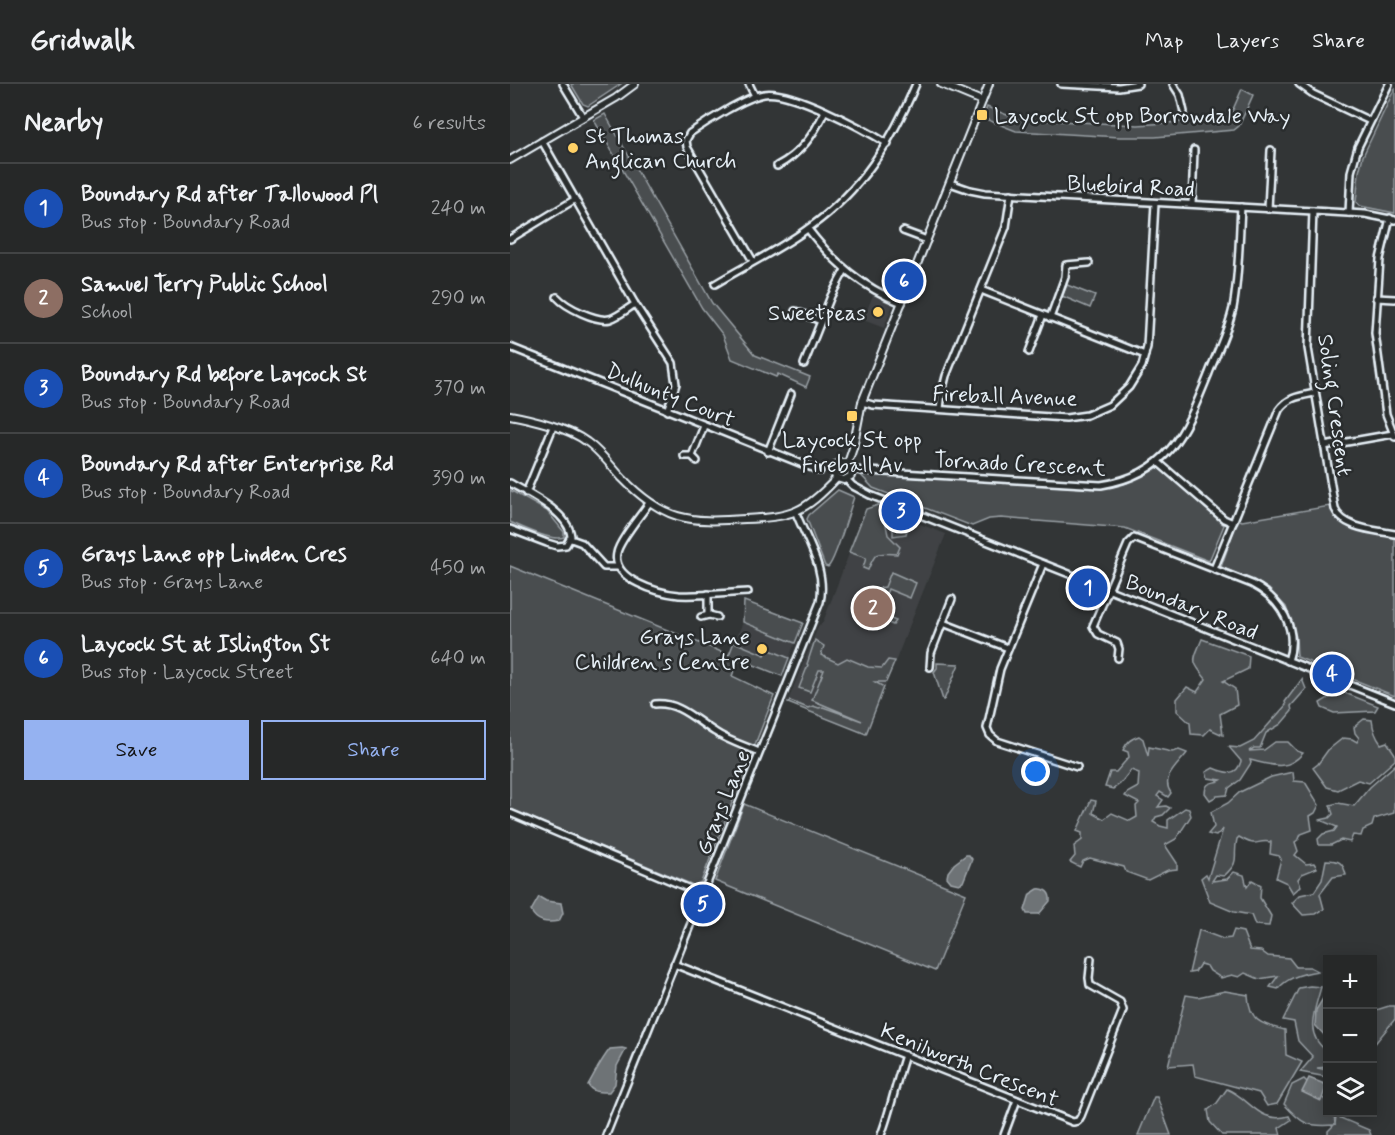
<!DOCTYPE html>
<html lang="en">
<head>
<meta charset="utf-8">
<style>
  body { margin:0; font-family:Mynerve,sans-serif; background:#323434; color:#f1f3f6 }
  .controls { position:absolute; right:18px; bottom:18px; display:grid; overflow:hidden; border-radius:0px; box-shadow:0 3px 15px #0003 }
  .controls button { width:54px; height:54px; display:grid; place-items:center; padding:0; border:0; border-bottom:2px solid #424445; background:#262828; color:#f1f3f6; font:30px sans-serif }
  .you { position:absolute; left:526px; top:688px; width:21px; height:21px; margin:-15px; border:4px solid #fff; border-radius:50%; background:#1a73e8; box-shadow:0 0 0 9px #1a73e833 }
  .badge { display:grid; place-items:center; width:39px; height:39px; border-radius:50%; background:#95b2f1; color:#fff; font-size:20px; font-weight:700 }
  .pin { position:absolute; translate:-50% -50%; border:3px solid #fff; box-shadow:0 2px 6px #0006 }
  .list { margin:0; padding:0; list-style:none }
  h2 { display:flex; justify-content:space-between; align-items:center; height:78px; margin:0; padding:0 24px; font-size:26px }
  h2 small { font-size:20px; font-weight:400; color:#a4a6a8 }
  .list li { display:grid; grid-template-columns:39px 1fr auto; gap:18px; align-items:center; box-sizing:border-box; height:90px; padding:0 24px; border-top:2px solid #424445 }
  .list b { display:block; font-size:22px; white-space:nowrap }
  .list p { margin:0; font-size:20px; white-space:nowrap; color:#a4a6a8 }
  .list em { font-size:20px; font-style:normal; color:#a4a6a8 }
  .actions { display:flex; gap:12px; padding:18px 24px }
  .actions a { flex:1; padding:14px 0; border:2px solid #95b2f1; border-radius:0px; text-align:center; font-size:21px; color:#95b2f1 }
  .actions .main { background:#95b2f1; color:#111 }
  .icon { flex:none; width:33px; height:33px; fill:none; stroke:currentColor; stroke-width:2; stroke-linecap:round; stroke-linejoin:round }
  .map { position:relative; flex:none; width:885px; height:1051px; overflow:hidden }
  header { display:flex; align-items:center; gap:36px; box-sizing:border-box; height:84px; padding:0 30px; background:#262828; border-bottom:2px solid #424445 }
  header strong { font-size:28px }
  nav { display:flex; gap:33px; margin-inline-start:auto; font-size:21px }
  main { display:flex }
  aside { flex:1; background:#262828 }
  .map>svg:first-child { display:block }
</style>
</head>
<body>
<header>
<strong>Gridwalk</strong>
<nav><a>Map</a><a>Layers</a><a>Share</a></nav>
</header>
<main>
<aside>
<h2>Nearby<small>6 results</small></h2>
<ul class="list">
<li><span class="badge" style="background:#1a4fb4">1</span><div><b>Boundary Rd after Tallowood Pl</b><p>Bus stop · Boundary Road</p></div><em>240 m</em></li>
<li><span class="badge" style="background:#8d6e63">2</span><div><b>Samuel Terry Public School</b><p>School</p></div><em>290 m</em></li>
<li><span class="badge" style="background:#1a4fb4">3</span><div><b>Boundary Rd before Laycock St</b><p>Bus stop · Boundary Road</p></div><em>370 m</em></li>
<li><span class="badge" style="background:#1a4fb4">4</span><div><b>Boundary Rd after Enterprise Rd</b><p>Bus stop · Boundary Road</p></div><em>390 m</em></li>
<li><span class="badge" style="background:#1a4fb4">5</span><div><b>Grays Lane opp Linden Cres</b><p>Bus stop · Grays Lane</p></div><em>450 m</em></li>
<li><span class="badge" style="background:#1a4fb4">6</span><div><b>Laycock St at Islington St</b><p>Bus stop · Laycock Street</p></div><em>640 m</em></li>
</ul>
<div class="actions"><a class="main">Save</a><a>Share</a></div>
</aside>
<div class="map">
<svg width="885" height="1051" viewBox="0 0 885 1051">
  <rect width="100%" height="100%" fill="#323536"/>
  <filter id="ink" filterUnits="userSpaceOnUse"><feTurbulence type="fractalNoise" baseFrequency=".0167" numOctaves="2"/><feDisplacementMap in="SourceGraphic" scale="12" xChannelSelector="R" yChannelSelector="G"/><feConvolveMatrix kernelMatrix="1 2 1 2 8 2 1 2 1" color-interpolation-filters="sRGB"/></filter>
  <g filter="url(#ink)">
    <g fill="#3f4244">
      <polygon points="363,211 383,221 374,244 353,236"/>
      <polygon points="363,422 436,450 356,651 277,619 308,543 313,538 356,425"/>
      <polygon points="233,538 285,559 272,592 219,571"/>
    </g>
    <g fill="#494d4f" stroke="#989fa4" stroke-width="1.5">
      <polygon points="61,0 111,0 78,22 73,20"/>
      <polygon points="885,4 885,129 850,122 846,118 849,88 853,72"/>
      <polygon points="732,5 743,11 729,42 724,46 645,53 610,53 506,47 473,34 477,23 507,35 628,41 700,36 720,32"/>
      <polygon points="95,30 202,219 245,271 300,293 296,303 268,290 266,293 222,275 213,251 192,224 84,36"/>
      <polygon points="557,201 585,212 580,224 552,212"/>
      <polygon points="649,383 714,441 699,477 615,444 491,434 479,435 462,442 363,404 350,390 591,405 617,399"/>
      <path d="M0 406 37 427 54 448V453C43 458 12 443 0 438Z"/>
      <path d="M328 406 344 413C339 427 326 476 318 483L315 482 297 435 299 431Z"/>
      <path d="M368 421 396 433 394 440 387 439 397 446 396 450 383 452V446L378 441 385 438 375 436 378 451 390 463 387 470C367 470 367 464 358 486L353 484 356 474 339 468 356 425Z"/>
      <path d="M820 422C829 449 860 448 885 454V612L787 573 786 553 776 523 759 505 745 497 711 483 728 435 732 437Z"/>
      <polygon points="0,482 219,571 224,558 255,571 258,565 279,574 272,592 229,575 222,592 264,612 191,798 183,801 0,725"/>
      <polygon points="381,488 406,499 400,514 378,505 374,515 377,516 375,521 364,516 369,504 375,503"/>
      <polygon points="347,512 372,522 369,530 386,537 383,541 352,528 351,526 354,523 344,519"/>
      <polygon points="234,517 293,539 285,559 233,538"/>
      <path d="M692 555 739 572 738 585 713 597 725 605 727 621 710 630 713 651 700 645 694 651 681 650 680 639 667 627V615L677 603 687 608 696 595C680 576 683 577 692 555Z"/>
      <polygon points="305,556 314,562 311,571 328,579 337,574 358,583 372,584 378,576 385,577 376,598 365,598 374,603 356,650 278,619 280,617 298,624 303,622 309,624 313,623 352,637 302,616 314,586 309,586 300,608 289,604 298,581 297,580"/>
      <polygon points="427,579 449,580 434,616 433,616 424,588 427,584"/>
      <path d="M792 595 796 605 781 622 782 627 771 640 756 649 750 664H744L739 667 754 666 765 658H778L787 667 793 669C777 688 762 681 740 676L741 679 730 696 719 704 717 711 707 712 700 716 695 709C696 696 703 700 711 696L698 694 696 688 703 684C715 689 727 693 731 677L719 663 730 664 744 657 776 621 775 618Z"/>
      <polygon points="830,607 868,622 865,627 824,629 812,624 810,619 820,613 823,608"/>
      <path d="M854 635 862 636C863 646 865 652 871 660L877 658 885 670V676L859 699 848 696 828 706 817 703 803 684 808 680 818 666 833 654 842 655 847 658 849 654 845 649 844 643Z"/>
      <path d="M629 652 633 655 638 672 639 663 662 668 669 666 677 669C668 681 650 694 661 709L658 713 650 708 647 712 653 716 648 723 656 722 660 724 653 731 646 733 643 738 650 742 658 744V736L675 724 679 725 681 732 666 755 655 761 667 779V785L658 786 638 796 616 788 614 783 580 774 573 777 570 783 560 778 565 772 564 762 572 756V749L567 747 581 716 586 717 583 729 594 735 602 729 620 737 627 733 626 722 629 719 615 712 617 709 628 703 629 689 621 686 610 700 603 705 595 703 600 688H606L619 673 618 668 613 666C617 658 620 655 629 652Z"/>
      <polygon points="885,681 884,729 864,735 862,742 853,746 851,752 843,751 840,758 831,756 821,761 809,761 808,755 813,750 824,747 827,743 810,736 819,734 823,730 820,721 828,719 844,722 860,703"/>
      <path d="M783 688 784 697 795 698 809 721 805 729 800 732 802 746 791 750 789 755 785 758 788 767 785 771 796 780 804 779 807 784 792 790 788 795 791 802 783 809 777 799 766 794 771 775 769 772 760 770 761 758C745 755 749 765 729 753L727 755C722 775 732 775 714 792L706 791 702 797 717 795 724 788 734 791 737 803 742 796 751 801 750 814 761 832 759 842 745 841 741 831 724 828 700 818 691 794 696 790 698 794 713 745 706 752 698 750 704 743 701 728 718 719 730 708 761 693Z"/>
      <polygon points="234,720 456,810 425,887 205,797"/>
      <path d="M816 776C829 776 833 778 836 791L823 793 810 810 814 825 806 830 793 831 782 819 790 811 804 808 812 796Z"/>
      <path d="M689 846 713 855 721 854 724 846 733 848 740 866 751 867 758 872 779 874 786 883H800L808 887C794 889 777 893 768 905L760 903 768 892 749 895 735 889 729 893 722 891 711 894 700 887 697 882 690 880 685 888 679 889Z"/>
      <path d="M800 902 811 903C805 926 793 950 817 967V983L807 984 817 986V993L790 988 803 973 788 957 784 938 773 936 789 904Z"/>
      <path d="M715 907 738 911C739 937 752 941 775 946L776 971 792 978 767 1020 757 1022 749 1009 685 992 683 980 658 982 676 911 688 913Z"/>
      <polygon points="879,922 885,922 885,935 863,962 863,927"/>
      <path d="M794 995 816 1017 818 1028 824 1029 825 1041 826 1032 859 1046 861 1051H818V1047L824 1041C797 1043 792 1040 774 1020L782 1001Z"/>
      <path d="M717 1005C740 1014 749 1041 779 1032L781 1036 769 1044 771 1051H712L700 1038 698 1026 707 1019Z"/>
      <polygon points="644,1013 647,1013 661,1051 628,1051"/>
    </g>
    <g fill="#6e7376" stroke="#9fa5aa" stroke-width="1.5">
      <polygon points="456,771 459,771 462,775 453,798 449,800 441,798 437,793 438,788 444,780"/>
      <path d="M528 805C535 804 541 809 540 817L529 830H517L515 826 520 810Z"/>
      <path d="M29 813 36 817 51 819 53 829 49 837C37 839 27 839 21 827Z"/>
      <polygon points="817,908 818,908 817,954 805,941 806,926"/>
      <path d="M112 964 116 965 107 982 105 1000 99 1008C90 1008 83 1009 78 1001 85 989 91 976 100 965Z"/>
      <polygon points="799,994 817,1001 811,1017 792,1008"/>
    </g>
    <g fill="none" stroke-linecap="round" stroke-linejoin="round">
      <defs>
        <g id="minor">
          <polyline points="53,0 73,33"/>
          <polyline points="239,0 245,12"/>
          <polyline points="551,0 609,3 628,0"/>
          <polyline points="663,0 670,11 674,28"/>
          <polyline points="789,0 803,10 860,37"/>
          <polyline points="32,57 125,220 163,279 166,300 157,327"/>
          <path d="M267 82C291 69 303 52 315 27"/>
          <polyline points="440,99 460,106 475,109 803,127"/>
          <polyline points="682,120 684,66"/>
          <polyline points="758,125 761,66"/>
          <polyline points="839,129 841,88 848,63 879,0"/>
          <polyline points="880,134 870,175 865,249 876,330 885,353"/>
          <path d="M885 136 855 130 803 127 798 264 825 425C833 445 866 446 885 450"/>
          <path d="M298 145C324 179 352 203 392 219"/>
          <polyline points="393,147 417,156"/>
          <polyline points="0,155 64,116"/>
          <path d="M243 177 177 63 176 56 180 49C196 38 235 13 254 10 280 5 354 45 378 60"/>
          <path d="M205 200C236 181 271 165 300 143 351 107 382 57 406 0"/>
          <polyline points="471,206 635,271"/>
          <path d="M47 213C56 223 86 238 100 235 109 232 117 225 125 220"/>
          <polyline points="866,214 885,215"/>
          <polyline points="285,227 311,237"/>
          <polyline points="540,234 555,193 556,181 579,179"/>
          <polyline points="0,263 310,387"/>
          <polyline points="519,268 533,231"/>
          <polyline points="294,280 321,212 335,186"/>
          <polyline points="352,318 363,321 556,334 577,331 600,321 619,303 632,282 637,263 645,119"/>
          <polyline points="430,325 432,308 436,292 496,143 501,110"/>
          <polyline points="814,362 883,350"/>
          <polyline points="258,368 281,310"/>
          <polyline points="174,372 182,372 187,377"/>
          <polyline points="182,372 194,342"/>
          <polyline points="648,378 714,435 723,439"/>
          <path d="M342 386 591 401C660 390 675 348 699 289 707 268 718 247 723 224 729 192 729 157 731 123"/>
          <polyline points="337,396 343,402 360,411 885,619"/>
          <path d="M0 399C19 410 58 428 61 452L56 461 47 462 37 459 0 445"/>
          <polyline points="16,409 43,343"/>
          <path d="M139 419C131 431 109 457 107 469 101 496 149 509 169 511 192 512 215 509 238 508"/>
          <polyline points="61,455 72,459 94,483 108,483"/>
          <polyline points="533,480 490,585 477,644 480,651 487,657 567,683"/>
          <path d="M704 485 769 326C778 313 790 312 805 309"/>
          <polyline points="198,510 198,531"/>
          <polyline points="191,533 199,531 207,533"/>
          <polyline points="433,539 498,564"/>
          <path d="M608 574 609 565 607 559 588 550 583 542 618 460 624 454 742 500C771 515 789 545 778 577"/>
          <polyline points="420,583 421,569 442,515"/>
          <path d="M145 620C170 618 185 636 205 648 218 657 235 662 249 668"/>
          <polyline points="0,729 192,810"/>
          <polyline points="164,880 563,1038 568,1037 571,1032 613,926 610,918 580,901 579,894 581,875"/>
          <path d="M96 1051 310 518C317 486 297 457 286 429"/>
          <path d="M371 1051C381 1025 386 998 395 971"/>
          <polyline points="494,1051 507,1016"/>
        </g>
        <g id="tertiary">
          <polyline points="431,0 472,17"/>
          <polyline points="0,76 106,14 125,0"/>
          <path d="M0 331C22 335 59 344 77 358 90 367 101 382 112 394 154 437 178 439 235 435 282 433 294 429 327 394"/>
          <polyline points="338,379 343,364 352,318 479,0"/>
          <polyline points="327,394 334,396 341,392 342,383 338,379"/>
          <path d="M327 394C322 389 323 383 329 379H338"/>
        </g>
      </defs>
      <use href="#minor" stroke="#e8f1f8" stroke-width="10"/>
      <use href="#tertiary" stroke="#e8f1f8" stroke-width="10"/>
      <use href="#minor" stroke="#2a2d2e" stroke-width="5"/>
      <use href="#tertiary" stroke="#2a2d2e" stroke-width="6"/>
    </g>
  </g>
  <g fill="#ffd166" stroke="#2a2d2e" stroke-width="2">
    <rect x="466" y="25" width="12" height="12" rx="3"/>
    <circle cx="63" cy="64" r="6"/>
    <circle cx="368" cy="228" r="6"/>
    <rect x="336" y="326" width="12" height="12" rx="3"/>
    <circle cx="252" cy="565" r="6"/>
  </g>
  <g text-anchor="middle" stroke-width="5" stroke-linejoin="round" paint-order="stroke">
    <g font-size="22" fill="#e8f1f8" stroke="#2a2d2e" text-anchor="start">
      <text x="484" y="39">Laycock St opp Borrowdale Way</text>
      <text x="75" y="59">St Thomas<tspan x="75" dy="25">Anglican Church</tspan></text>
      <text x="356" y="236" text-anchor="end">Sweetpeas</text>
      <text x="342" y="363" text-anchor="middle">Laycock St opp<tspan x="342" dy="25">Fireball Av</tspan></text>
      <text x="240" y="560" text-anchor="end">Grays Lane<tspan x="240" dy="25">Children's Centre</tspan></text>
    </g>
    <g font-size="22" fill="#e8f1f8" stroke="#2a2d2e">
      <text transform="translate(621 101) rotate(3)" y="8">Bluebird Road</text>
      <text transform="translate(161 310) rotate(22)" y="8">Dulhunty Court</text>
      <text transform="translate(495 311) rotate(2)" y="8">Fireball Avenue</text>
      <text transform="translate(826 321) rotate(82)" y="8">Soling Crescent</text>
      <text transform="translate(510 379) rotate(3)" y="8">Tornado Crescent</text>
      <text transform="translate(682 522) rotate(22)" y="8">Boundary Road</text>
      <text transform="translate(212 718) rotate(-68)" y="8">Grays Lane</text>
      <text transform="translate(460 980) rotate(22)" y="8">Kenilworth Crescent</text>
    </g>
  </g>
</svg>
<div class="controls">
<button>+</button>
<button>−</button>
<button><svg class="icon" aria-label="layers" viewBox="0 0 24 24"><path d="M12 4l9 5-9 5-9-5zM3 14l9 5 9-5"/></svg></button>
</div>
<div class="you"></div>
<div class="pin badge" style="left:578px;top:504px;background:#1a4fb4">1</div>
<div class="pin badge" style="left:363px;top:524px;background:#8d6e63">2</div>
<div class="pin badge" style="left:391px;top:427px;background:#1a4fb4">3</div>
<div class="pin badge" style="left:822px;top:590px;background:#1a4fb4">4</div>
<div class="pin badge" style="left:193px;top:820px;background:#1a4fb4">5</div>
<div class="pin badge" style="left:394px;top:197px;background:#1a4fb4">6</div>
</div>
</main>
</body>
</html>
